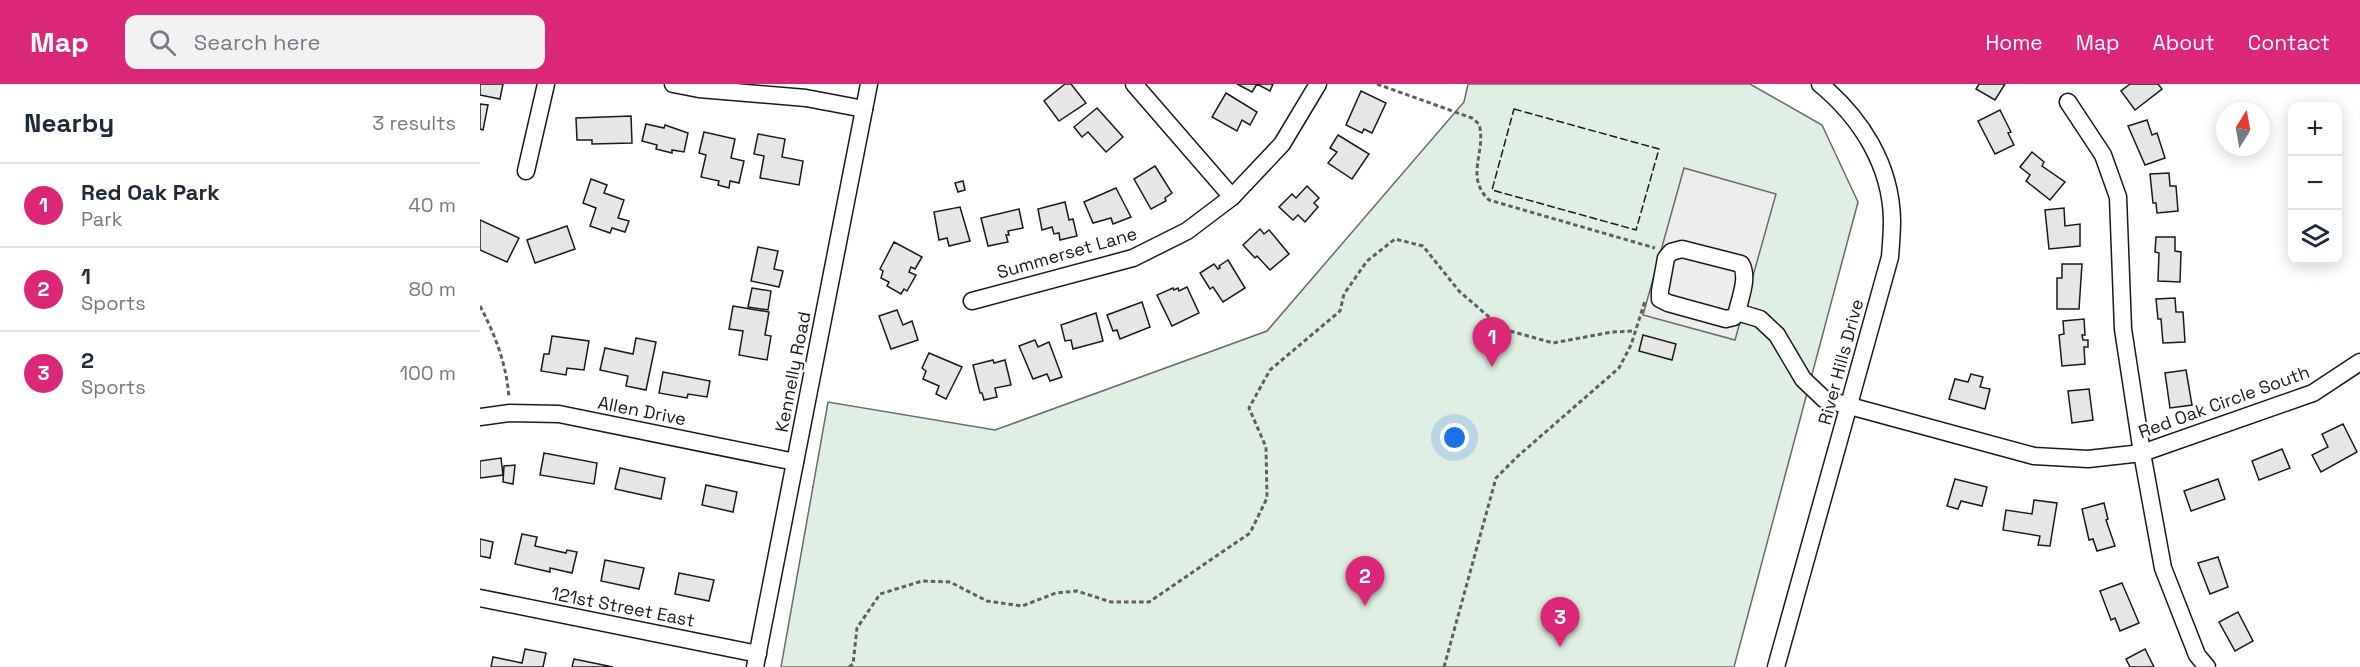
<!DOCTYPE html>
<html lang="en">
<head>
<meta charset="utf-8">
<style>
  body { margin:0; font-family:"Space Grotesk",sans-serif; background:#f2f2f3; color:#1f2937 }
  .controls { position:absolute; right:18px; top:18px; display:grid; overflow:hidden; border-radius:12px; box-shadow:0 3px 15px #0003 }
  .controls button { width:54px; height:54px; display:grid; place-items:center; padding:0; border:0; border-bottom:2px solid #e0e1e3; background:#fff; color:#1f2937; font:30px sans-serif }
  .compass { position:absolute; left:1736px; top:18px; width:54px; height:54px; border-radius:50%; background:#fff; box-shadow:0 3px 15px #0003; rotate:11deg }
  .you { position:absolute; left:975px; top:354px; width:21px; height:21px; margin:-15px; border:4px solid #fff; border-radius:50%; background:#1a73e8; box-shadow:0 0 0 9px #1a73e833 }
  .badge { display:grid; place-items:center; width:39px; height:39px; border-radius:50%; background:#db2777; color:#fff; font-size:20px; font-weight:700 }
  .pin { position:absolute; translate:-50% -50px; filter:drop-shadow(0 2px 3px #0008) }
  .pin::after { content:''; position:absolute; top:32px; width:21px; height:18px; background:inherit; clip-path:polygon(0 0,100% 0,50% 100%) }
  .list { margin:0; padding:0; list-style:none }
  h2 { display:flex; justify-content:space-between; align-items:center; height:78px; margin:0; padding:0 24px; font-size:26px }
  h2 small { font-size:20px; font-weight:400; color:#747a83 }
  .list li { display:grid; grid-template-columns:39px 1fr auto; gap:18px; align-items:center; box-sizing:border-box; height:84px; padding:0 24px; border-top:2px solid #e0e1e3 }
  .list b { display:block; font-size:22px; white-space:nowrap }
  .list p { margin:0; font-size:20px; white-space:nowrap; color:#747a83 }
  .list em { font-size:20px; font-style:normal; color:#747a83 }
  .icon { flex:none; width:33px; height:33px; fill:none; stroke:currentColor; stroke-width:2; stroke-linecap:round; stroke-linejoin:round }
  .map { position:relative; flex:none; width:1880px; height:583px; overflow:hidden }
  header { display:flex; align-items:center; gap:36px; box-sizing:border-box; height:84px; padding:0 30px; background:#db2777; color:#fff }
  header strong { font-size:28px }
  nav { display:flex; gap:33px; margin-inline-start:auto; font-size:21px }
  .search { width:420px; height:54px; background:#f2f2f3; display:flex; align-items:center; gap:15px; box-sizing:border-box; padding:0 21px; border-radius:12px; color:#747a83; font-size:22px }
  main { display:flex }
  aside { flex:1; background:#fff }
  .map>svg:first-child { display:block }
</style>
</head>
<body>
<header>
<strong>Map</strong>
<div class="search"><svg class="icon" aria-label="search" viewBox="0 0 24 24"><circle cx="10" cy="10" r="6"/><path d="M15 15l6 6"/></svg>Search here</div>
<nav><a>Home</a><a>Map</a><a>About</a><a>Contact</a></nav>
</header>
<main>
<aside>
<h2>Nearby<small>3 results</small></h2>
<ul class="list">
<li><span class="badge">1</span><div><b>Red Oak Park</b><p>Park</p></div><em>40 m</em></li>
<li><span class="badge">2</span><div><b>1</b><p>Sports</p></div><em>80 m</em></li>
<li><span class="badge">3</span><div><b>2</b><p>Sports</p></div><em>100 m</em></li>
</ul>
</aside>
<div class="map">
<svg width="1880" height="583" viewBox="0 0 1880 583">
  <rect width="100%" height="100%" fill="#fff"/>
  <polygon fill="#e0efe3" stroke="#6a6a6a" stroke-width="1.5" points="988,0 1270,0 1342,41 1378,118 1254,583 301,583 348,318 515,346 787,247 984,18"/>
  <polygon fill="#ededed" stroke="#6a6a6a" stroke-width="1.5" points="1204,84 1296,110 1255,256 1163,231"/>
  <g fill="#e6e6e6" stroke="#1a1a1a" stroke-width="1.5">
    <polygon points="0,0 23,0 20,15 0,11"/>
    <polygon points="585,0 591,0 606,19 579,37 564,17"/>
    <polygon points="757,0 793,0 790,7 777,0 772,8"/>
    <polygon points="1499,0 1525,0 1515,16 1496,5"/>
    <polygon points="1650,0 1678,0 1682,5 1655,26 1641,7"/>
    <polygon points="881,7 906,19 892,49 884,45 882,49 866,41"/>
    <polygon points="746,9 777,28 770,41 762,36 757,47 732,33"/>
    <polygon points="0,20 8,21 3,46 0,45"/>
    <polygon points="617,24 643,53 626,68 608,48 602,53 594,43"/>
    <polygon points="1520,26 1531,48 1528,49 1534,61 1515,70 1498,37"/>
    <polygon points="151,32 152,59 112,60 112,56 97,56 96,34"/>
    <polygon points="1667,36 1672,51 1677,49 1685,74 1665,81 1648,42"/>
    <polygon points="166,40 184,44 185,41 208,49 204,68 192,66 192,69 176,65 177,61 162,57"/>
    <polygon points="224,48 255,55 251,74 264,77 259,99 250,97 249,104 238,101 239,97 221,93 226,71 219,69"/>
    <polygon points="278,50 305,55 302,73 323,77 319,101 280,94 284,72 274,70"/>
    <polygon points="858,51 889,70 872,95 848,79 857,68 850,64"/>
    <polygon points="1552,68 1564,78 1562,82 1585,98 1570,116 1546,97 1550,91 1540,83"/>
    <polygon points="675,82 692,109 685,114 686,117 671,125 654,95"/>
    <polygon points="1689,89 1690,102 1696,102 1698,127 1677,129 1676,119 1673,119 1670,90"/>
    <polygon points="111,95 127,101 124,109 144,116 138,134 149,137 145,148 132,144 130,149 110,142 116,124 103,119"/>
    <polygon points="483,97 485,106 478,108 475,99"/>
    <polygon points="827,102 839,114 834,119 838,123 825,138 818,131 813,136 799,123 812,110 816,114"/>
    <polygon points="636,104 651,133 633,140 631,134 613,139 604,118"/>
    <polygon points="585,118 589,136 593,135 597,152 580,156 579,149 574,150 572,143 562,146 558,125"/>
    <polygon points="480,123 490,157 469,162 467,154 459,156 454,128"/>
    <polygon points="1584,124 1585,142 1600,140 1600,162 1569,165 1565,126"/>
    <polygon points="539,125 543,144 528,147 529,151 526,151 528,158 508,162 501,134"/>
    <polygon points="0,136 39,154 27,178 0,166"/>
    <polygon points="87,142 95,165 55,179 47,156"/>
    <polygon points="780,145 784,150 789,146 790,147 809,170 790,186 777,172 775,174 763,161"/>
    <polygon points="1676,153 1695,153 1695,167 1701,168 1700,198 1678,197 1679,169 1675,168"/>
    <polygon points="414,158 442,173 435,185 431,183 429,188 436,191 427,207 424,205 421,210 407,202 409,198 401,194 403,187 400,185"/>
    <polygon points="278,163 298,167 294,185 303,187 299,203 271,197"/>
    <polygon points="748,176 765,204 743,218 733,203 730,205 720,189 734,180 738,185 740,184 739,182"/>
    <polygon points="1582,180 1602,180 1599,225 1577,225 1577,194 1582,194"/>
    <polygon points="707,203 719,229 692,242 677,211 693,204 694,206 698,204 699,207"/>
    <polygon points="272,204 291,207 288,226 268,223"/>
    <polygon points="1695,214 1696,228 1703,228 1705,258 1683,259 1681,235 1678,235 1676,215"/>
    <polygon points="662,218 670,243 640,255 637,246 633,247 627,231"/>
    <polygon points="253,222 289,228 285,251 291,252 287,276 259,271 263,247 249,245"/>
    <polygon points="417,226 423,241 432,237 438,256 411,265 399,232"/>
    <polygon points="616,229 623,257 593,265 591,256 585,257 581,241"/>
    <polygon points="1604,235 1605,251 1602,251 1603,256 1608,256 1608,263 1604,263 1605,280 1582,282 1579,251 1584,250 1583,237"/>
    <polygon points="1163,251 1196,260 1192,276 1159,267"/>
    <polygon points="72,252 109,257 104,286 87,284 86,291 61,287 64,270 69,270"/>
    <polygon points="156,254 176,258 166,306 146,302 148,292 120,286 125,264 153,270"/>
    <polygon points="555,256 558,263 569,258 582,293 570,297 567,290 553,295 539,262"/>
    <polygon points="449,269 482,283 466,315 456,310 459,302 443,295 446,287 442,284"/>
    <polygon points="513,276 514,279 525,276 531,301 515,304 517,313 504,316 502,309 500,309 493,281"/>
    <polygon points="1706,286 1712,321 1690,324 1685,289"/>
    <polygon points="183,288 230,297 227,313 208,310 207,314 179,309"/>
    <polygon points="1491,290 1503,293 1500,303 1510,305 1505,325 1469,315 1475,295 1488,298"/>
    <polygon points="1609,305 1613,336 1592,339 1588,307"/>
    <polygon points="1863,340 1877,368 1841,388 1832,371 1848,363 1842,350"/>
    <polygon points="1802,365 1810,384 1779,396 1772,377"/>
    <polygon points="64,369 117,379 114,400 60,391"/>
    <polygon points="21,374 23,391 0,394 0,377"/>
    <polygon points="35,381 33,400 23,398 24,382"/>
    <polygon points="140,384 185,394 181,415 135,405"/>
    <polygon points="1475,395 1507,403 1502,422 1481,417 1478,425 1467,422"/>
    <polygon points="1738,395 1745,415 1711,427 1704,407"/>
    <polygon points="226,401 257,408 253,428 222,421"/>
    <polygon points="1554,416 1577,419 1570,462 1558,461 1560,452 1523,446 1526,426 1552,430"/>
    <polygon points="1624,419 1628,435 1626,436 1635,462 1617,467 1613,455 1609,456 1602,425"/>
    <polygon points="42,450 57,453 55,462 86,469 87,466 97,468 92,489 70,484 70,488 35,480"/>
    <polygon points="0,455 13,458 10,474 0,472"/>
    <polygon points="1738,473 1748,503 1730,510 1718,479"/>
    <polygon points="125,476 164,484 159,505 121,497"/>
    <polygon points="199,489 234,496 229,517 195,510"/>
    <polygon points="1642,499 1659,539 1640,547 1635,534 1631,536 1620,507"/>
    <polygon points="1758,528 1773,557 1755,567 1739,538"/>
    <polygon points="45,565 66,569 63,583 11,583 13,573 42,579"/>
    <polygon points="1665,565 1674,583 1650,583 1646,575"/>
    <polygon points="94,575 133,583 92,583"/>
  </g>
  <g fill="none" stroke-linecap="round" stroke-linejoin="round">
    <defs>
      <g id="minor">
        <polyline points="193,0 219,5 326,14 384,25"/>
        <polyline points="654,0 752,113"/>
        <polyline points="1588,18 1623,71 1638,113 1643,245 1662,369 1683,484 1717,571 1727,583"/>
        <polyline points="46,87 66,0"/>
        <polyline points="492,217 653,174 707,147 752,113 802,60 838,0"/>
        <path d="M1257 228C1260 214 1269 193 1261 180L1202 165 1191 168 1186 174 1180 207V215L1188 219 1246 235 1254 233 1257 228 1280 235 1297 251 1323 295 1344 315 1554 372 1608 375 1662 369 1833 309 1880 278"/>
        <polyline points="0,333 30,329 79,330 315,378"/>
        <polyline points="0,514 278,570"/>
        <polyline points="275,583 389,0"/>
        <path d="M1296 583 1410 173C1411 161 1412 148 1412 136 1411 81 1381 34 1340 0"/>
      </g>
    </defs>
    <use href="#minor" stroke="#1a1a1a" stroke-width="19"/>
    <g stroke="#5f5f5f" stroke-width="3" stroke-dasharray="4.5 3" stroke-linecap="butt">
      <path d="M897 0 992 34 999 40C1007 68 984 92 1009 116L1175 164"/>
      <path d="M0 222C15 250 27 282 29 314"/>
      <polyline points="369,583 373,580 377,544 400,510 442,497 470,498 507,517 542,522 576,509 597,507 631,518 669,518 770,449 787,414 786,363 769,324 790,286 860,227 864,210 887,177 915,155 943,162 979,207 1023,245 1073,259 1132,248 1154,247"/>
      <polyline points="964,583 1016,394 1038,372 1139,284 1151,261 1165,217"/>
    </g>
    <use href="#minor" stroke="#fff" stroke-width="16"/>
    <polygon stroke="#1a1a1a" stroke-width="1.5" stroke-dasharray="8 3" stroke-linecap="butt" points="1034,25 1179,65 1156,146 1012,106"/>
  </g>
  <g text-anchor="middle" stroke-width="4.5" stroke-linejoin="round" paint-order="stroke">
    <g font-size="18" fill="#1a1a1a" stroke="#fff">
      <text transform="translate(587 169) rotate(-16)" y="6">Summerset Lane</text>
      <text transform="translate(1361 278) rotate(-75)" y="6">River Hills Drive</text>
      <text transform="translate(313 288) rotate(-79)" y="6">Kennelly Road</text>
      <text transform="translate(1744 318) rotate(-20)" y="6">Red Oak Circle South</text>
      <text transform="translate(162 327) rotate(11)" y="6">Allen Drive</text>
      <text transform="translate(143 523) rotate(11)" y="6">121st Street East</text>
    </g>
  </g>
</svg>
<div class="controls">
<button>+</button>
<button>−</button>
<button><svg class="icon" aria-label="layers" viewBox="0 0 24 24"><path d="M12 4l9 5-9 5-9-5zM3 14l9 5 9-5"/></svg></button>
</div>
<svg class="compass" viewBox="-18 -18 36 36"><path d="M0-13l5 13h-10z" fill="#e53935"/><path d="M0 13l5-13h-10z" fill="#747a83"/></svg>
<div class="you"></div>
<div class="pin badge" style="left:1012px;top:283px">1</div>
<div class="pin badge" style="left:885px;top:522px">2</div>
<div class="pin badge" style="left:1080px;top:563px">3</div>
</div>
</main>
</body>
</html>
